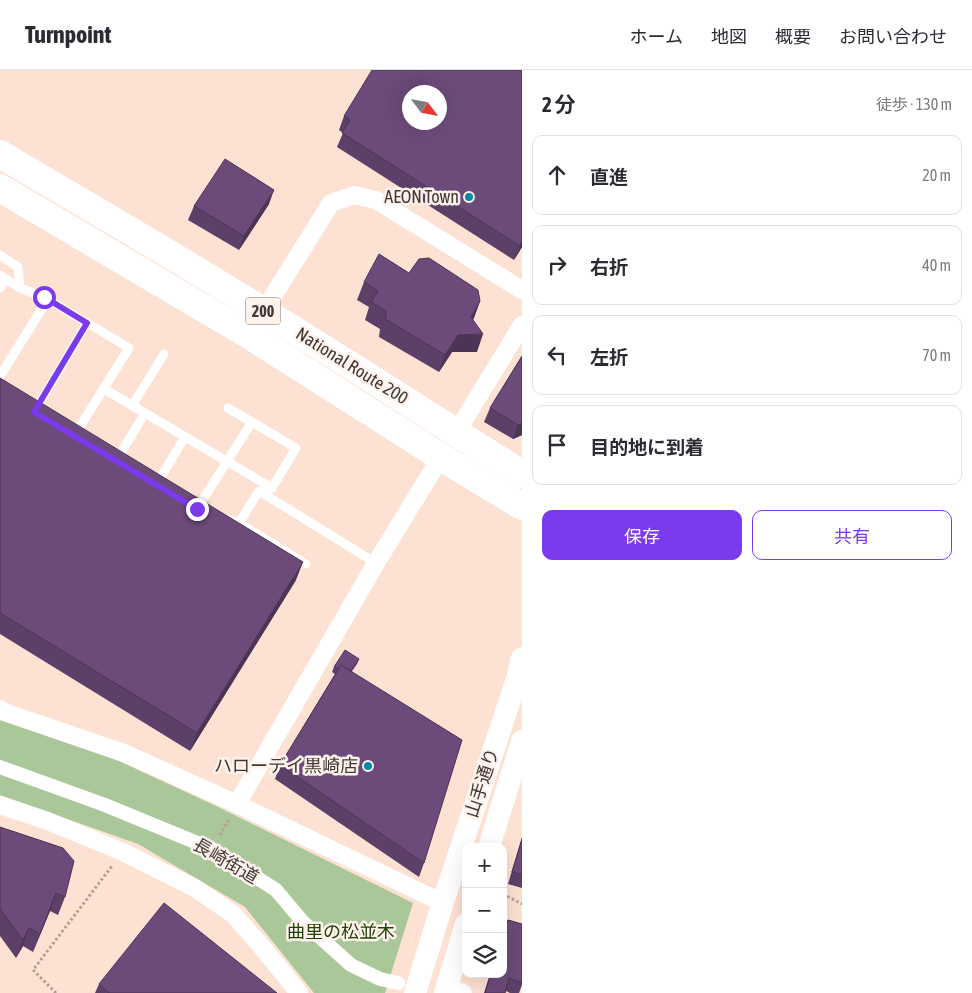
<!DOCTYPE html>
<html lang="ja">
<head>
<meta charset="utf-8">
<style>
  body { margin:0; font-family:"Asap Condensed","Noto Sans JP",sans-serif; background:#f2f2f3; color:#2b2b33 }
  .controls { position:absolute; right:15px; bottom:15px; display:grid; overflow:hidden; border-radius:10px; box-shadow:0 5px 20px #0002 }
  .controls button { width:45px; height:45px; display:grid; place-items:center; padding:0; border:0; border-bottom:1px solid #e1e1e2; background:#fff; color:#2b2b33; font:25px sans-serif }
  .compass { position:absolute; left:402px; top:15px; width:45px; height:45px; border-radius:50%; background:#fff; box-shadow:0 5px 20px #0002; rotate:122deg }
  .stop { position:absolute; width:15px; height:15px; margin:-11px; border:4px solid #7c3aed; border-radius:50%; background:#fff }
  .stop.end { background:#7c3aed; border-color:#fff; box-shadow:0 1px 5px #0008 }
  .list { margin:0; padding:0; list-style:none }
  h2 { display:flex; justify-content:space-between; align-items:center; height:65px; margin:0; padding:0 20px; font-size:21px }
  h2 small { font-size:16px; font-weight:400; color:#7c7c81 }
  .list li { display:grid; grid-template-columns:32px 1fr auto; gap:15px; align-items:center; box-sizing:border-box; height:80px; margin:0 10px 10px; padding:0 10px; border:1px solid #e1e1e2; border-radius:10px }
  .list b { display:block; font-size:19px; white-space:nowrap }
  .list em { font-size:16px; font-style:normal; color:#7c7c81 }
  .actions { display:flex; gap:10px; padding:15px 20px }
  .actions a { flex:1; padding:11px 0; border:1px solid #7c3aed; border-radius:10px; text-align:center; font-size:18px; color:#7c3aed }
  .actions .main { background:#7c3aed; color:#fff }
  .icon { flex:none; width:28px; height:28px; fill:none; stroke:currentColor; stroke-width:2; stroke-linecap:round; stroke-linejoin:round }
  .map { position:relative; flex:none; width:522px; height:923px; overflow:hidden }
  header { display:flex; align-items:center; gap:30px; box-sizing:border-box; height:70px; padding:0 25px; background:#fff; border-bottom:1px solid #e1e1e2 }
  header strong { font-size:24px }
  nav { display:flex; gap:28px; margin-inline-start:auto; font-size:18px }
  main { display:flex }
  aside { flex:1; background:#fff }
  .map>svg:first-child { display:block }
</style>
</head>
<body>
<header>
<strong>Turnpoint</strong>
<nav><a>ホーム</a><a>地図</a><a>概要</a><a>お問い合わせ</a></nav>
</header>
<main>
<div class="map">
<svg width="522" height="923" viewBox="0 0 522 923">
  <rect width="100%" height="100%" fill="#fde1d2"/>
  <polygon fill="#aac79a" points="0,649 119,691 214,735 413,833 385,923 314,923 245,837 138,774 0,725"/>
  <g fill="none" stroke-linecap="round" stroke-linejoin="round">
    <g stroke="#b59f94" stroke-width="3" stroke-dasharray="2.5 2.5" stroke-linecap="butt">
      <polyline points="220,765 229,749"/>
      <polyline points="503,824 522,834"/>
      <polyline points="56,923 33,900 112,796"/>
    </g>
    <g stroke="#fff" stroke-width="9">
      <polyline points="0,185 18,197 20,218"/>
      <polyline points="0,205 20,218 44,227 129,278 74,366"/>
      <polyline points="0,218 6,209"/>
      <polyline points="0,306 48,229"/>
      <polyline points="104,319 272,418"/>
      <polyline points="132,336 164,284"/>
      <polyline points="228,338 296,378 272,418 266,419"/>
      <polyline points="35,341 87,253"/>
      <polyline points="116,391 145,343"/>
      <polyline points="156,415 185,367"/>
      <polyline points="197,439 252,352"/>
      <polyline points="227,449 239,453 259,421 376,493"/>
      <polyline points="239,453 306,494"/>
    </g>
    <polyline stroke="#fff" stroke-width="14" points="0,697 105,735 212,779 276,820 303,852 351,895 380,909 398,913"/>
    <g stroke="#fff" stroke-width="18">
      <polyline points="258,250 331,133 354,125 376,130 522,220"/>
      <polyline points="456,363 522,255"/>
      <polyline points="0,639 4,642 124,683 237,734 426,825 443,832"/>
      <polyline points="237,734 376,493 441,387"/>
      <polyline points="0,735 45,750 123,782 195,818 233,844 262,877 299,923"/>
      <polyline points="446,918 463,923"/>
    </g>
    <g stroke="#fff" stroke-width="22">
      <polyline points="489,777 522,671"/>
      <polyline points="415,923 443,832 517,609 522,588"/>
      <polyline points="445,923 466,854"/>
    </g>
    <g stroke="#fff" stroke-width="28">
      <path d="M0 84C89 137 178 188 266 243 352 295 436 351 522 404"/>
      <polyline points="0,118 249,265 441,387 522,436"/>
    </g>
  </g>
  <g fill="#5d4068">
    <polygon points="522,0 522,177 514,190 337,77 343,63 339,60 344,46"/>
    <polygon points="269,134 239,180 188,150 194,136"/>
    <polygon points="409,203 480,231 473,250 477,282 452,282 439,302 379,267 380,259 365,250 369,237 357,230 364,212"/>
    <polygon points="522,286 522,365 513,369 484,352 490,338"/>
    <polygon points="0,308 296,510 190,681 0,564"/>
    <polygon points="359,589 357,594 352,601 424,793 419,807 275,709 280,695 335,604 332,602 334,597"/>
    <polygon points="0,757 65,827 58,845 50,841 33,882 23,876 16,888 0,866"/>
    <polygon points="522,767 522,818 508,814"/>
    <polygon points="508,850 522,854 522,915 519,923 510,923 506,921 505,923 484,923 490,904 503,904 503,862"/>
    <polygon points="99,914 277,923 95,923"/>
  </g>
  <g fill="#4c3455">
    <polygon points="274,120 269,134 239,180 244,166"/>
    <polygon points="522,171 522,177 514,190 520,176"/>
    <polygon points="480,231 474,248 464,264 471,247"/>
    <polygon points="483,264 477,282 452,282 439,302 445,285 458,265"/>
    <polygon points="522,353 522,365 513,369 518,355"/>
    <polygon points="303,492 296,510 190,681 197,663"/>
    <polygon points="56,823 50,841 33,882 40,864"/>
    <polygon points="29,858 23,876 16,888 23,870"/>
  </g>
  <g fill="#6c4a79" stroke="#4c3455" fill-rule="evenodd">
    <path d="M372 0H522V171L520 176 342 63 350 50 344 46ZM410 22H440V52H410Z"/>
    <polygon points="225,89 274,120 244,166 194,136"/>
    <polygon points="379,184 409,203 419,189 429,188 478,220 480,231 471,247 483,264 458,265 445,285 385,249 386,241 371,232 378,221 364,212"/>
    <polygon points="522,286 522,353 518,355 490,338"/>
    <polygon points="0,308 303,492 197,663 0,543"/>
    <polygon points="345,580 359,589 351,601 341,595 338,599 334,597"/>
    <polygon points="341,595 462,670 424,793 280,695"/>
    <polygon points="0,757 63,778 74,791 65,827 56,823 40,864 29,858 23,870 0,839"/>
    <polygon points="522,769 522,805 512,802"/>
    <polygon points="164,833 277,923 109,923 99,914"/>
    <polygon points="508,850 522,854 522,913 509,908 505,923 485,923 491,904 503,904 503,864"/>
  </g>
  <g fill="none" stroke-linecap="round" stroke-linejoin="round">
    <polyline stroke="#7c3aed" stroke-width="6" points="44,227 87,253 34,342 197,439"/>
  </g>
  <g fill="#008baa" stroke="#fdf2ec" stroke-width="2">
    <circle cx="469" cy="127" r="5"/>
    <circle cx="368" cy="696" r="5"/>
  </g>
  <g text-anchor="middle" stroke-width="5" stroke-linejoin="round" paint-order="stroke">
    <rect fill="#fdf2ec" stroke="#7b706a" stroke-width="1" x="245.5" y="227.5" width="35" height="27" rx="4"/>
    <g font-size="16" font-weight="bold" fill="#433833">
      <text x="263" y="247">200</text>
    </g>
    <g font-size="18" fill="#433833" stroke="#fdf2ec" text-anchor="end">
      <text x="459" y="133">AEON Town</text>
      <text x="358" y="702">ハローデイ黒崎店</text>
    </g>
    <g font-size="18" fill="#433833" stroke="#fdf2ec">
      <text transform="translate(352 296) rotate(32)" y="6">National Route 200</text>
      <text transform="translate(482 713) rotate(-72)" y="6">山手通り</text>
      <text transform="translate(226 791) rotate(30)" y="6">長崎街道</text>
    </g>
    <g font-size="18" fill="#224105" stroke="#fdf2ec">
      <text x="341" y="868">曲里の松並木</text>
    </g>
  </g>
</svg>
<div class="controls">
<button>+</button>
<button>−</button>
<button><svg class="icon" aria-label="layers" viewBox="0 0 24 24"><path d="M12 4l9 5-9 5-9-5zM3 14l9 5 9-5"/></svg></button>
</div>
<svg class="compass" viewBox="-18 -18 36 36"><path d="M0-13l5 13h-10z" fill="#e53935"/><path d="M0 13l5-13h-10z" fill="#7c7c81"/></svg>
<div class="stop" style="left:44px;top:227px"></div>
<div class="stop end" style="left:197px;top:439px"></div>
</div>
<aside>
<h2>2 分<small>徒歩 · 130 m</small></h2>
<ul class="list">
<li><svg class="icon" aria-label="ahead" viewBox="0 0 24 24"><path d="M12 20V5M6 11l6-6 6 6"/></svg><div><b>直進</b></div><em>20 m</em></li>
<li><svg class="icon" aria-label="right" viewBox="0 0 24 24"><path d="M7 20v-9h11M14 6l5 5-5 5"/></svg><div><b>右折</b></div><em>40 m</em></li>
<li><svg class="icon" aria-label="left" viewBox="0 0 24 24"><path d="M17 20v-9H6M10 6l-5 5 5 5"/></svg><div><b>左折</b></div><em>70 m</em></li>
<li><svg class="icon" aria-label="arrive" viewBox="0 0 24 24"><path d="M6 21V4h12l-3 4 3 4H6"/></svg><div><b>目的地に到着</b></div></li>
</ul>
<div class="actions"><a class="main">保存</a><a>共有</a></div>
</aside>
</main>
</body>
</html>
